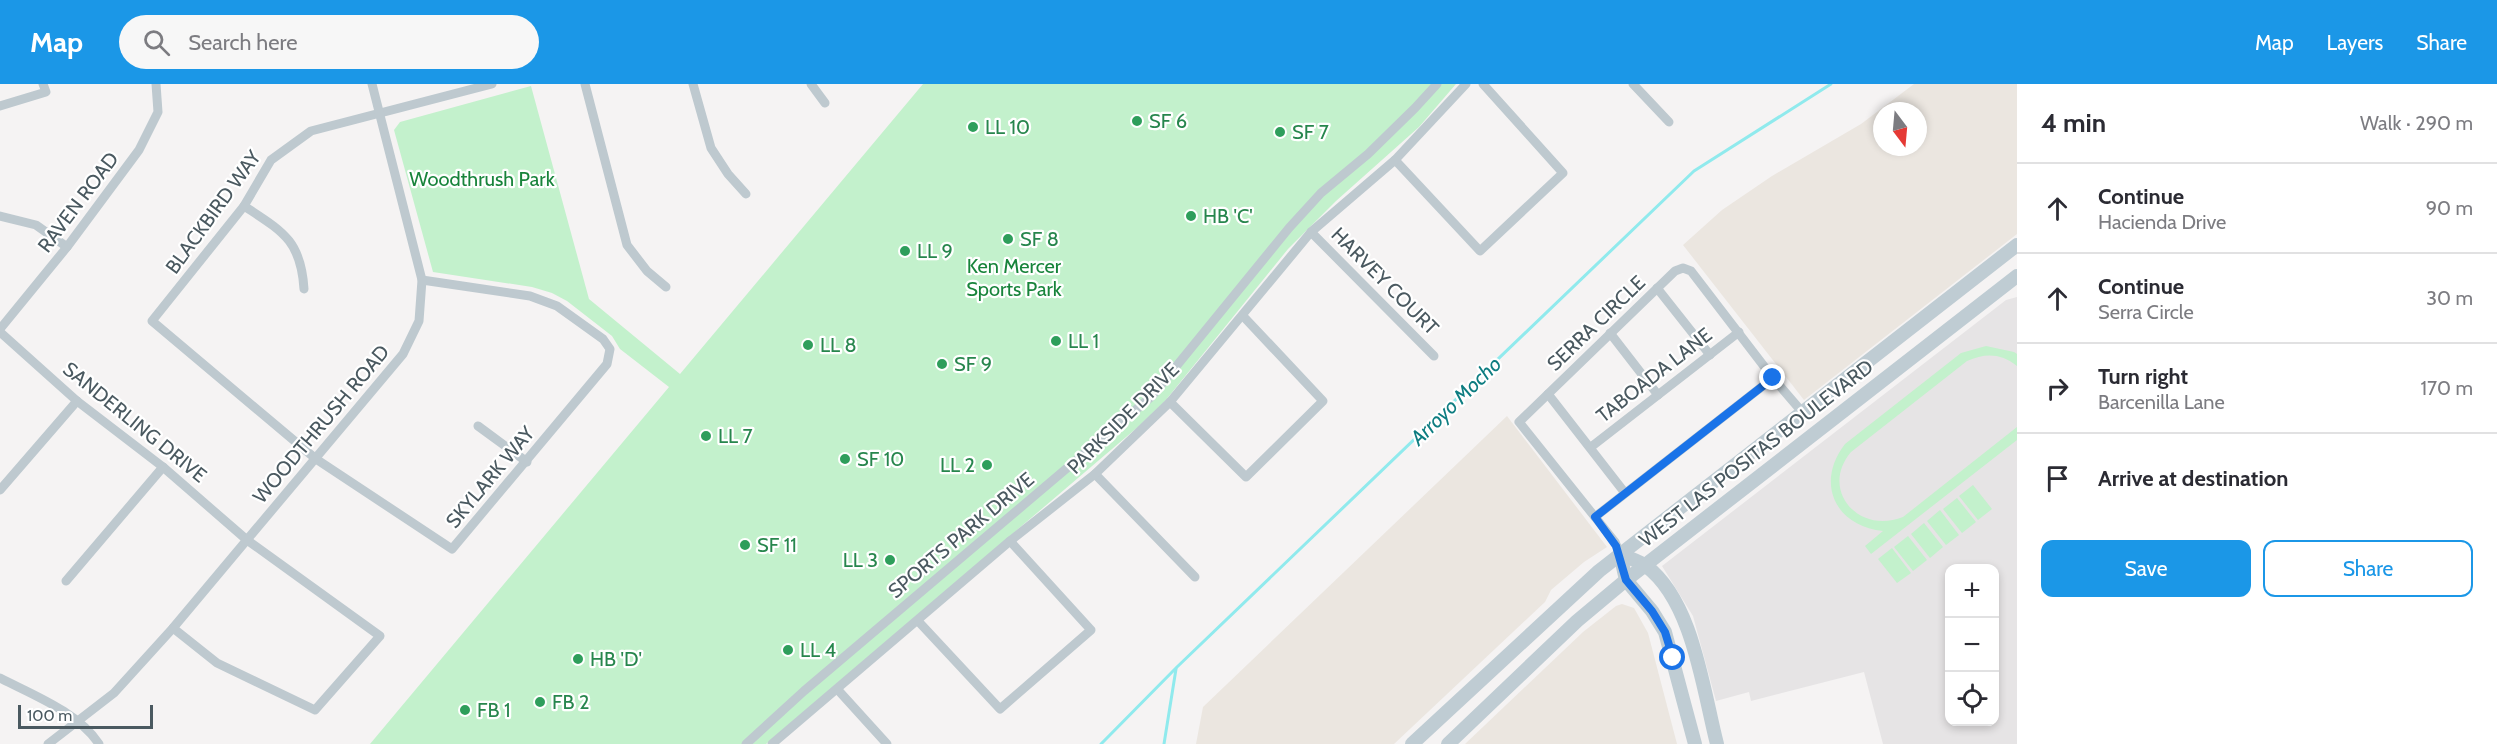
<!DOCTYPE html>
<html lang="en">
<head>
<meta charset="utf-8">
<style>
  body { margin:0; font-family:Cabin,sans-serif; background:#f7f7f7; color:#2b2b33 }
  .controls { position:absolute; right:18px; bottom:18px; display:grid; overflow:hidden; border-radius:12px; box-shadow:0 3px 9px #0003 }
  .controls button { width:54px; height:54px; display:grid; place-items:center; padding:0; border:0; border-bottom:2px solid #e1e1e2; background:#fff; color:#2b2b33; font:30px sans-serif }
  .compass { position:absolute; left:1873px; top:18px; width:54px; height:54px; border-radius:50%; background:#fff; box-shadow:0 3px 9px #0003; rotate:164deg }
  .scale { position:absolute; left:18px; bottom:15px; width:135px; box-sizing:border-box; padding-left:6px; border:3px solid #4a5960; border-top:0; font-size:16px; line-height:21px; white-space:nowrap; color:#4a5960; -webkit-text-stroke:4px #fff; paint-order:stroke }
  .stop { position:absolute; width:18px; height:18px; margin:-14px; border:4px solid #1a73e8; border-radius:50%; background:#fff }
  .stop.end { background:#1a73e8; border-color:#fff; box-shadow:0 2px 6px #0008 }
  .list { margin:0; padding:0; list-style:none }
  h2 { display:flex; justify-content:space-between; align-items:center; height:78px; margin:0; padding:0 24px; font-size:26px }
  h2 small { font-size:20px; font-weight:400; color:#7c7c81 }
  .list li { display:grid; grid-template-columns:39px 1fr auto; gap:18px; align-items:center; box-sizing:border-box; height:90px; padding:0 24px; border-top:2px solid #e1e1e2 }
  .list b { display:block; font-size:22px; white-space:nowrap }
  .list p { margin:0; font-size:20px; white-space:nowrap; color:#7c7c81 }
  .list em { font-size:20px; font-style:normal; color:#7c7c81 }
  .actions { display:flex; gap:12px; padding:18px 24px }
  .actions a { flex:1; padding:14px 0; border:2px solid #1b97e7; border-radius:12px; text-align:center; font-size:21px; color:#1b97e7 }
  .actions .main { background:#1b97e7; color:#fff }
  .icon { flex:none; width:33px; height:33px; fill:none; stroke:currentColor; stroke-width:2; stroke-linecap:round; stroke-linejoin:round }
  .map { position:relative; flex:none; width:2017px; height:660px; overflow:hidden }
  header { display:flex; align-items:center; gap:36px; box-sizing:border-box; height:84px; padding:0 30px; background:#1b97e7; color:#fff }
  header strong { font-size:28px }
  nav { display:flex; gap:33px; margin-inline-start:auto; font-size:21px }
  .search { width:420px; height:54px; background:#f7f7f7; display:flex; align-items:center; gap:15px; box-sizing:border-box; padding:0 21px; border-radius:33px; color:#7c7c81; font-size:22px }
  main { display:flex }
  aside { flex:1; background:#fff }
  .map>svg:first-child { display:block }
</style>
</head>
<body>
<header>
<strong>Map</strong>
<div class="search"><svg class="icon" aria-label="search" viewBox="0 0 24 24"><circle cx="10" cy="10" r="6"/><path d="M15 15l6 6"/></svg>Search here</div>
<nav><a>Map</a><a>Layers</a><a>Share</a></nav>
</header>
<main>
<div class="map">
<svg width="2017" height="660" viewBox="0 0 2017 660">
  <rect width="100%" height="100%" fill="#f5f3f3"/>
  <g fill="#ebe6e0" fill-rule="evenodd">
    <path d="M1914 0H2017V150L1804 316 1683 161 1722 126 1772 92 1861 40ZM1882 27H1918V63H1882Z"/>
    <polygon points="1507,332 1607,463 1584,478 1551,506 1545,518 1394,660 1196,660 1203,623"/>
    <polygon points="1622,520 1634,524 1648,549 1677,660 1465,660 1583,548 1616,522"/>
  </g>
  <path fill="#e6e4e5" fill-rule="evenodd" d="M2017 213V660H1883L1864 588 1751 617 1749 608 1716 617 1693 532 1662 482 2006 216ZM1950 484H1994V638H1950Z"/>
  <g fill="#c3f1cc">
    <polygon points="923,0 1456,0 1419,43 1336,117 1288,165 1165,317 1139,342 766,660 370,660 669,303 620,265 612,252 567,217 552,209 532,203 433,188 394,46 400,38 531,2 589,215 680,290"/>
    <path d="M1986 262 2014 268 2017 270V282C2001 269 1985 269 1967 277L1851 368C1819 406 1859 451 1903 433L2017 343V356L1871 470 1865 462 1883 447C1835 442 1815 399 1845 360L1961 269Z"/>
    <polygon points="1973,401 1992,425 1978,436 1959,412"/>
    <polygon points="1957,414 1976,438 1962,449 1943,425"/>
    <polygon points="1940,426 1959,451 1946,461 1927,437"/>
    <polygon points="1924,439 1943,463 1930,474 1911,450"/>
    <polygon points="1908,452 1927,476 1913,487 1894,463"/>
    <polygon points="1892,464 1911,489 1897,499 1878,475"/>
  </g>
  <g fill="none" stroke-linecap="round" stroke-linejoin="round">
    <g stroke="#90eaed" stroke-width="3">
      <polyline points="1101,660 1177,583 1694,87 1831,0"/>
      <polyline points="1164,660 1176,585"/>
    </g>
    <g stroke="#bec9cf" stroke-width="9">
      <polyline points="585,0 627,161 647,187 666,203"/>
      <polyline points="693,0 711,64 728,90 746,110"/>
      <polyline points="811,0 825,19"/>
      <polyline points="1633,0 1669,38"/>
      <polyline points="0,22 46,8 43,0"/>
      <polyline points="1395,76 1480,167 1563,89 1483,0"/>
      <path d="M244 122C282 147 301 156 304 205"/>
      <polyline points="0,132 36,141 67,163"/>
      <polyline points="1311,148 1434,272"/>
      <polyline points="422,196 530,212 557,222 603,255 610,265 607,280 452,465 316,375 152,237 244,122 271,76 311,47 492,0"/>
      <polyline points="1657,204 1710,271"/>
      <polyline points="0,245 67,163 139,66 158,28 156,0"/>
      <polyline points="0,248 77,317 163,383 247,456 380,552 315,626 217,579 173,544"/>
      <polyline points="1610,249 1658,311"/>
      <polyline points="1548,310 1625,409"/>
      <polyline points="1170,318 1246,393 1323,317 1243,232"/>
      <polyline points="478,342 527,378"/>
      <polyline points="1591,363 1739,248"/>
      <polyline points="1095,390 1195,493"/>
      <polyline points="0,406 77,317"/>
      <polyline points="1595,433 1773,294"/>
      <polyline points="1620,470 1615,458 1519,338 1675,187 1683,184 1691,187 1773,294 1803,329"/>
      <polyline points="66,497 163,383"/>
      <polyline points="918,537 1000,625 1091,546 1010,457"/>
      <path d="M0 594C33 611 78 628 99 660"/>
      <polyline points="838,606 887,660"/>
      <polyline points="48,660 114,609 173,544 403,270 419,237 422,196 372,0"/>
      <polyline points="746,660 804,607 1152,312 1289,144 1321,109 1368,70 1415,24 1437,0"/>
      <polyline points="772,660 1010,457 1095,390 1170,318 1311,148 1395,76 1466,0"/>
    </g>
    <g stroke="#bfccd3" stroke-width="14">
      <path d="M1620 470C1628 474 1639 477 1646 482 1693 517 1703 606 1717 660"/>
      <polyline points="1620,470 1626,496 1652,527 1665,548 1695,660"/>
      <polyline points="1412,660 1599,487 2017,161"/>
      <polyline points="1448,660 1577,537 1626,496 2017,192"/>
    </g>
  </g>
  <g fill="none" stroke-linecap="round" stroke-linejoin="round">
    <polyline stroke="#1a73e8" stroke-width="8" points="1673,574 1665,548 1652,527 1626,496 1616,462 1595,433 1773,294"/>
  </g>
  <g fill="#2e9e5b" stroke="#fff" stroke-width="2">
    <circle cx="1137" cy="37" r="6"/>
    <circle cx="973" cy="43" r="6"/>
    <circle cx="1280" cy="48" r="6"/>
    <circle cx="1191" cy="132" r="6"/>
    <circle cx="1008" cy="155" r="6"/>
    <circle cx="905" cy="167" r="6"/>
    <circle cx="1056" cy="257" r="6"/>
    <circle cx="808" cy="261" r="6"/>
    <circle cx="942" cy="280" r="6"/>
    <circle cx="706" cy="352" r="6"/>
    <circle cx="845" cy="375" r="6"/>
    <circle cx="987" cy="381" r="6"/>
    <circle cx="745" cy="461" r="6"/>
    <circle cx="890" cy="476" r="6"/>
    <circle cx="788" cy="566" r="6"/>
    <circle cx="578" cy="575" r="6"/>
    <circle cx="540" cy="618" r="6"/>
    <circle cx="465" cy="626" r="6"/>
  </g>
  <g text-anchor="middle" stroke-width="4.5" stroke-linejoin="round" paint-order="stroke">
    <g font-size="20" fill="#27864d" stroke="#fff" text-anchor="start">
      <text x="1149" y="44">SF 6</text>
      <text x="985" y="50">LL 10</text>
      <text x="1292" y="55">SF 7</text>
      <text x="1203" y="139">HB 'C'</text>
      <text x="1020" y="162">SF 8</text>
      <text x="917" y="174">LL 9</text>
      <text x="1068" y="264">LL 1</text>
      <text x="820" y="268">LL 8</text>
      <text x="954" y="287">SF 9</text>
      <text x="718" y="359">LL 7</text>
      <text x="857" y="382">SF 10</text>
      <text x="975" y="388" text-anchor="end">LL 2</text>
      <text x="757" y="468">SF 11</text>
      <text x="878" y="483" text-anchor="end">LL 3</text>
      <text x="800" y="573">LL 4</text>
      <text x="590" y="582">HB 'D'</text>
      <text x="552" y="625">FB 2</text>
      <text x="477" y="633">FB 1</text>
    </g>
    <g font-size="20" fill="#18843b" stroke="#fff">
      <text x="482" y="102">Woodthrush Park</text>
      <text x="1014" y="189">Ken Mercer<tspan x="1014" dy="23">Sports Park</tspan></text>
    </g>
    <g font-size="20" fill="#4a5960" stroke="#fff">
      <text transform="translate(78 118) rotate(-53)" y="7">RAVEN ROAD</text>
      <text transform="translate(213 128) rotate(-54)" y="7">BLACKBIRD WAY</text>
      <text transform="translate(1385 197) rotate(45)" y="7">HARVEY COURT</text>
      <text transform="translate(1596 239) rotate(-44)" y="7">SERRA CIRCLE</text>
      <text transform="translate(1654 291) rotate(-38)" y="7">TABOADA LANE</text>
      <text transform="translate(1123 334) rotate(-45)" y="7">PARKSIDE DRIVE</text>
      <text transform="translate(135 338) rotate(39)" y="7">SANDERLING DRIVE</text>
      <text transform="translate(321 340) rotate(-50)" y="7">WOODTHRUSH ROAD</text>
      <text transform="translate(1756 369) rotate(-38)" y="7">WEST LAS POSITAS BOULEVARD</text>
      <text transform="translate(490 393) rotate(-50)" y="7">SKYLARK WAY</text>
      <text transform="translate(961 451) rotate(-40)" y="7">SPORTS PARK DRIVE</text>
    </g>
    <g font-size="21" font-style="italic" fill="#0e7d81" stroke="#fff">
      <text transform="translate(1456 317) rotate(-44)" y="7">Arroyo Mocho</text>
    </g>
  </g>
</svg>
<div class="controls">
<button>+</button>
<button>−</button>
<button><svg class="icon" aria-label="locate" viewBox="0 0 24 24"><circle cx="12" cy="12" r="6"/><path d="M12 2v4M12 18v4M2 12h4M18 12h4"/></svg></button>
</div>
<svg class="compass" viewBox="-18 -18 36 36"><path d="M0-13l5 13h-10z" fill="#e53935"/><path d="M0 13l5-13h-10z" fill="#7c7c81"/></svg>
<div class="scale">100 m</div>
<div class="stop" style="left:1673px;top:574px"></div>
<div class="stop end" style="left:1773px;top:294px"></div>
</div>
<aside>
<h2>4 min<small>Walk · 290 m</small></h2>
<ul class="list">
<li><svg class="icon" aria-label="ahead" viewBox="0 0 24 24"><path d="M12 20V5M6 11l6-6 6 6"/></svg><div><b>Continue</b><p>Hacienda Drive</p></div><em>90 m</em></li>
<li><svg class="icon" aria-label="ahead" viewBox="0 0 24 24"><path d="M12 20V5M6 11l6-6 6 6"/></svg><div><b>Continue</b><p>Serra Circle</p></div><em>30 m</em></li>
<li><svg class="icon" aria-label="right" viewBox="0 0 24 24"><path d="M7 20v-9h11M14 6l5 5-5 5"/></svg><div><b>Turn right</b><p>Barcenilla Lane</p></div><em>170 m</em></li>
<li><svg class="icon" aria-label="arrive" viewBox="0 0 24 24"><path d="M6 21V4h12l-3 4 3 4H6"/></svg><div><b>Arrive at destination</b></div></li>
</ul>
<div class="actions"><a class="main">Save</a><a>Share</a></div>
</aside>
</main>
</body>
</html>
